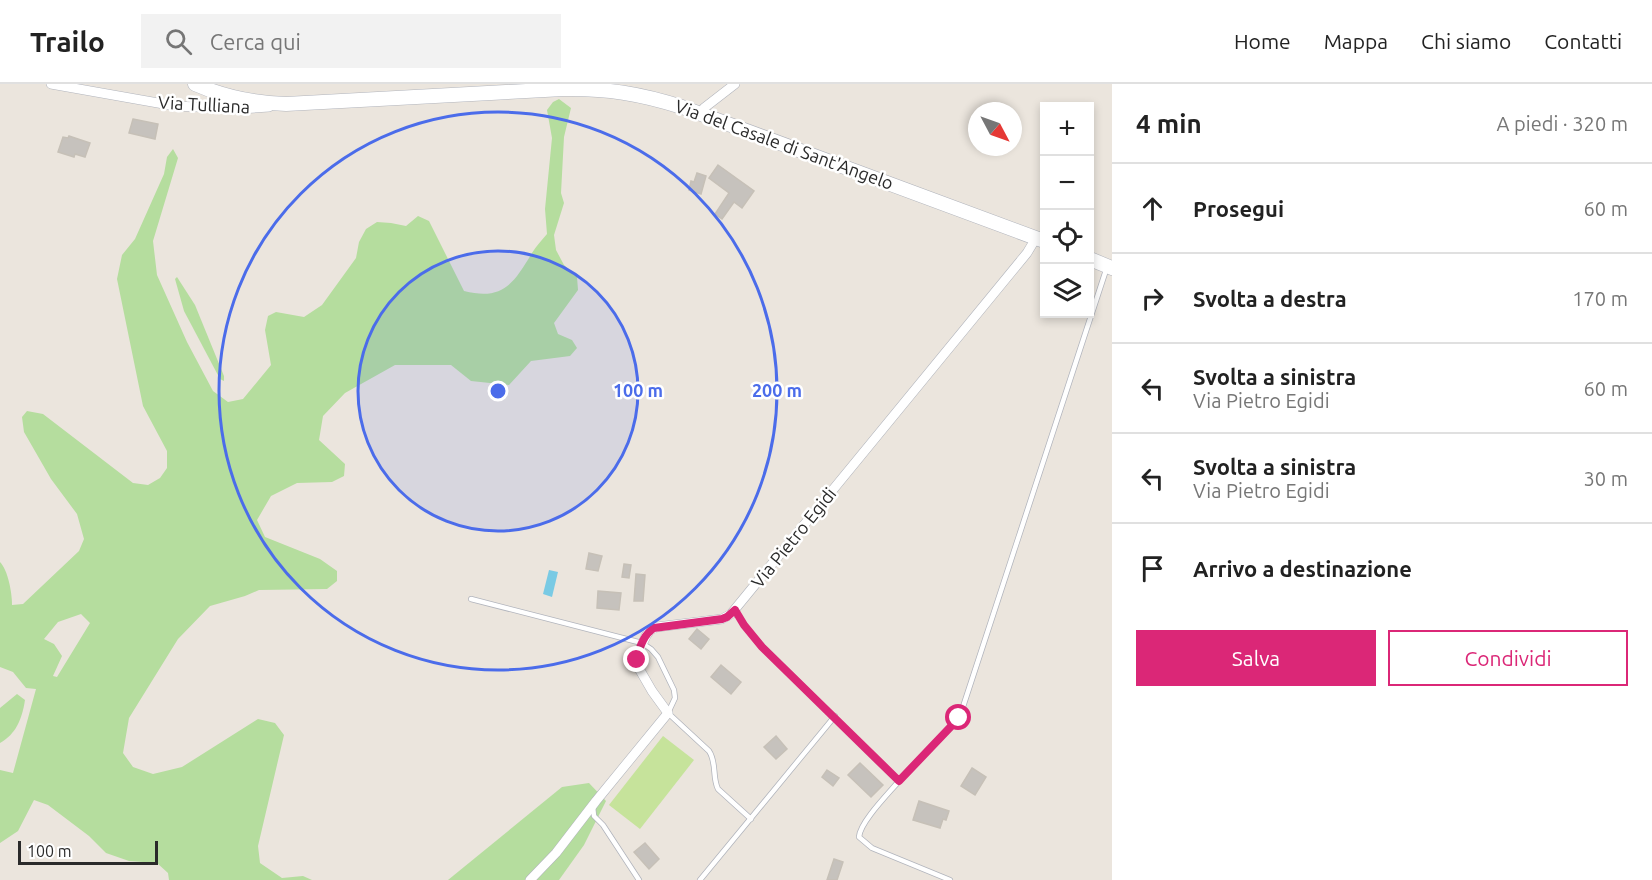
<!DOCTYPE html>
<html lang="it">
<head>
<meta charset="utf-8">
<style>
  body { margin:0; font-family:Ubuntu,sans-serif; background:#f2f2f2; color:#222 }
  .controls { position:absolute; right:18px; top:18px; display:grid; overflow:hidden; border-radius:0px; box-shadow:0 3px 9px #0003 }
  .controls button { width:54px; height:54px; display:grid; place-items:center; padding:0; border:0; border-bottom:2px solid #e0e0e0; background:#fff; color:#222; font:30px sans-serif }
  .compass { position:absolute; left:968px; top:18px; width:54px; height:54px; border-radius:50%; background:#fff; box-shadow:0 3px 9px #0003; rotate:131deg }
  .scale { position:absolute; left:18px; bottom:15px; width:140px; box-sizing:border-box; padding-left:6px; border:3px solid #2a2a2a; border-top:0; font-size:16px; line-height:21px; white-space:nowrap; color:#2a2a2a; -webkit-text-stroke:4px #fff; paint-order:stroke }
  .stop { position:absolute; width:18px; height:18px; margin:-14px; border:4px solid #db2777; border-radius:50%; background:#fff }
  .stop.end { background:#db2777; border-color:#fff; box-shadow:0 2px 6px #0008 }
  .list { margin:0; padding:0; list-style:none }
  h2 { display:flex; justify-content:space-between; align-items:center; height:78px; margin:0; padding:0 24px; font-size:26px }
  h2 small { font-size:20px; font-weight:400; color:#767676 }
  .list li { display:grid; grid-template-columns:39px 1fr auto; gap:18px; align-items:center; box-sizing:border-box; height:90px; padding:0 24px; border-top:2px solid #e0e0e0 }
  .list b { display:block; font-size:22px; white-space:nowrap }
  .list p { margin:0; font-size:20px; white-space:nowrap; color:#767676 }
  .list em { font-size:20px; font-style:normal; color:#767676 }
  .actions { display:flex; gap:12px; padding:18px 24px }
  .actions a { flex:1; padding:14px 0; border:2px solid #db2777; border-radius:0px; text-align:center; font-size:21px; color:#db2777 }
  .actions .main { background:#db2777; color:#fff }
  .icon { flex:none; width:33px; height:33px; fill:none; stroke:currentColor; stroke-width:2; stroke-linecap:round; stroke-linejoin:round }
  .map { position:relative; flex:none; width:1112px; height:796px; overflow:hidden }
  header { display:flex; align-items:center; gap:36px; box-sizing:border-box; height:84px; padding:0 30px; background:#fff; border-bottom:2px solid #e0e0e0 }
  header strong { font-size:28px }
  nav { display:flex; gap:33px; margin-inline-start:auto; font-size:21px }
  .search { width:420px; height:54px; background:#f2f2f2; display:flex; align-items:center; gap:15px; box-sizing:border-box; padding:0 21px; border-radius:0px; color:#767676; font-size:22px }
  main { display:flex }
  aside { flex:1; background:#fff }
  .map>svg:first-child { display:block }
</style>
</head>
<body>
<header>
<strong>Trailo</strong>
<div class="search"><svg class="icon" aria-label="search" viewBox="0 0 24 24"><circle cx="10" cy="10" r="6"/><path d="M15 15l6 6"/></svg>Cerca qui</div>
<nav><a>Home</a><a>Mappa</a><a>Chi siamo</a><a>Contatti</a></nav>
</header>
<main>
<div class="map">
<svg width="1112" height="796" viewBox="0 0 1112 796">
  <rect width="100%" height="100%" fill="#ebe5dd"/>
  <g fill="#b5dd9e" fill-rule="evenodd">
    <path d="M559 15 571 24 564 53 561 109 564 119 554 151 556 166 564 181 577 193 578 206 554 239 558 250 572 256 577 264 570 272 531 277 509 301 471 297 451 281H395L345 309 323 332 319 356 345 380 344 392 332 398 297 399 271 412 257 436 265 453 320 475 337 487V497L327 505 259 506 245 512 210 522 178 555 129 634 123 669 133 683 153 690 182 683 258 635 275 639 284 651 258 762 260 779 282 794 303 792 312 796H169L168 789 157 779 129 777 106 769 89 752 48 721 34 716 18 747 0 759V686L13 689 36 605 26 604 13 588 0 583V478C8 486 12 509 12 521L23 520 79 467 84 455 77 430 51 395 24 348 22 333 27 327 43 330 133 399 148 401 160 394 167 384V367L143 322 117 195 122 171 135 155 164 90 167 73 173 65 178 74 153 157 157 191 187 258 213 307 228 318 243 315 271 281 265 246 268 232 276 228 304 233 322 221 356 174 359 158 366 145 377 138 391 139 406 142 418 132 429 137 464 207C503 217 514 199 532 169 536 162 542 156 547 150L545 125 552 54 547 26 553 18ZM81 530 90 539 57 593 53 592 62 572 54 560 44 555 58 538Z"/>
    <polygon points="177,193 195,221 224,292 224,297 220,295 184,227 175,195"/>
    <path d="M17 610 25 616C22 635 16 650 0 659V624Z"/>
    <polygon points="589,699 606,717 584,761 559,796 448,796 562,703"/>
  </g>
  <polygon fill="#c6e39b" points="663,652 694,676 640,745 609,721"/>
  <polygon fill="#79cae4" points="549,486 558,488 552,513 543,510"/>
  <g fill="#c6c2bd" stroke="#c6c0b7" stroke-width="1.5">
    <polygon points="133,35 158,40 155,55 129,49"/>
    <polygon points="69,52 90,59 85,73 75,70 74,73 58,68 63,53 68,54"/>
    <polygon points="718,81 754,107 742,124 734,118 722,135 715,130 729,109 709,94"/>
    <polygon points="697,89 706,92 701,110 689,106 691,97 694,98"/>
    <polygon points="589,469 602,472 598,487 586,485"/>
    <polygon points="624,480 631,481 629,494 622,493"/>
    <polygon points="636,490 645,491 643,517 634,517"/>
    <polygon points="598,507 621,509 619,526 597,524"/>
    <polygon points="697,545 709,555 701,565 689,555"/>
    <polygon points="721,581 741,598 731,610 711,593"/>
    <polygon points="776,652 787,665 776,675 764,663"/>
    <polygon points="860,679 883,701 871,713 848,691"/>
    <polygon points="972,684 986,693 975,711 961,702"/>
    <polygon points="827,686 839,694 833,702 822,693"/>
    <polygon points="919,717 949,727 946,736 943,735 940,744 913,736"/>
    <polygon points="645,759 659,775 649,785 634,768"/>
    <polygon points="834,775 843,778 837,796 827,796"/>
  </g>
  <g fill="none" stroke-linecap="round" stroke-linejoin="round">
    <defs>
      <g id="lane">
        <path d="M471 515 642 559 651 565 658 573 674 606 675 614 668 629 709 667C717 679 712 693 718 705L751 735"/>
        <path d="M735 526 744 541 763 563 899 697C889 709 860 738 859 753L872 764 950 796"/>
        <polyline points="899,697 959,635 1107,183"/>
        <polyline points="593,723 594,732 603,741 639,796"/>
        <polyline points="700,796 835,632"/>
      </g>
      <g id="street">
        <polyline points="51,0 175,22 241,25 269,23"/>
        <polyline points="701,30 704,24 735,0"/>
        <polyline points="530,796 556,769 596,717 668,629 652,607 637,581 639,567 646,552 650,546 657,543 722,535 731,530 1027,169 1036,154"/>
      </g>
      <g id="secondary">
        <path d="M195 0C224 13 255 19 286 20L563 5C606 4 641 10 682 23L1044 157"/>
        <polyline points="1090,175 1112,184"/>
      </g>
    </defs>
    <use href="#lane" stroke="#b1b4bc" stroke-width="6"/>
    <use href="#street" stroke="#b1b4bc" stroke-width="10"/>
    <use href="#secondary" stroke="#b1b4bc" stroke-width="15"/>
    <use href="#lane" stroke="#fff" stroke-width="4.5"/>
    <use href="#street" stroke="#fff" stroke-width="9"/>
    <use href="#secondary" stroke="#fff" stroke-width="14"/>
  </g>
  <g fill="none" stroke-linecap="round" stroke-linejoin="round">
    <path stroke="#db2777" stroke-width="8" d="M637 576C639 564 643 551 654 544L722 535 727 533 735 526 744 541 762 563 899 697 959 634"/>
  </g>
  <circle cx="498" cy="307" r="140" fill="#4b6cea" fill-opacity=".12"/>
  <g fill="none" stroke="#4b6cea" stroke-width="3">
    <circle cx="498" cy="307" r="140"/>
    <circle cx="498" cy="307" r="279"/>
  </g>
  <g text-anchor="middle" stroke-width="5" stroke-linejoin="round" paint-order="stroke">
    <g font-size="18" fill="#2a2a2a" stroke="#fff">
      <text transform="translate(204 21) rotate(3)" y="6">Via Tulliana</text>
      <text transform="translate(784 61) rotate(20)" y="6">Via del Casale di Sant'Angelo</text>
      <text transform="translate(794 454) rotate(-51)" y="6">Via Pietro Egidi</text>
    </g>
  </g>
  <circle cx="498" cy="307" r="9" fill="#4b6cea" stroke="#fff" stroke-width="3"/>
  <g font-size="18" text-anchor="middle" font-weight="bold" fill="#4b6cea" stroke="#fff" stroke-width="5" stroke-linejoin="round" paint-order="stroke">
    <text x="638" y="313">100 m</text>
    <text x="777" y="313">200 m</text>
  </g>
</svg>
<div class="controls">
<button>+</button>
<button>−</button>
<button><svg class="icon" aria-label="locate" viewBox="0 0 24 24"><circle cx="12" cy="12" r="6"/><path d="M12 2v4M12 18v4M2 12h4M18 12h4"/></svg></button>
<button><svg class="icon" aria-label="layers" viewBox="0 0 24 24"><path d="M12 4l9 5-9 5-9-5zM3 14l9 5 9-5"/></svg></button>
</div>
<svg class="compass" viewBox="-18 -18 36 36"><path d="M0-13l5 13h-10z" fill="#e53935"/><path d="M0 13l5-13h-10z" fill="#767676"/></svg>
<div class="scale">100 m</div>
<div class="stop" style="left:959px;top:634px"></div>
<div class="stop end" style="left:637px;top:576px"></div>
</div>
<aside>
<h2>4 min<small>A piedi · 320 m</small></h2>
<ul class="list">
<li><svg class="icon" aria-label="ahead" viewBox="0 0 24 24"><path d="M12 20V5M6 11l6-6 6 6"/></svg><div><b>Prosegui</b></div><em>60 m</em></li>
<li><svg class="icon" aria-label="right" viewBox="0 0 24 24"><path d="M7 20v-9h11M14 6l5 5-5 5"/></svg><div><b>Svolta a destra</b></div><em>170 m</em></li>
<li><svg class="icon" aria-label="left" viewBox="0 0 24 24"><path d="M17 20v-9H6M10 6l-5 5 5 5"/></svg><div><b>Svolta a sinistra</b><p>Via Pietro Egidi</p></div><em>60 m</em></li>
<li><svg class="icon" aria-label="left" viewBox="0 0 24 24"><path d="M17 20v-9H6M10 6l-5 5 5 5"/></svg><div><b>Svolta a sinistra</b><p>Via Pietro Egidi</p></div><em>30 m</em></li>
<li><svg class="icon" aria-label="arrive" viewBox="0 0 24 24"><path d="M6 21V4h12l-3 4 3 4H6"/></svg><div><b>Arrivo a destinazione</b></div></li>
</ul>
<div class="actions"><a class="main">Salva</a><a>Condividi</a></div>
</aside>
</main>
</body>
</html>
